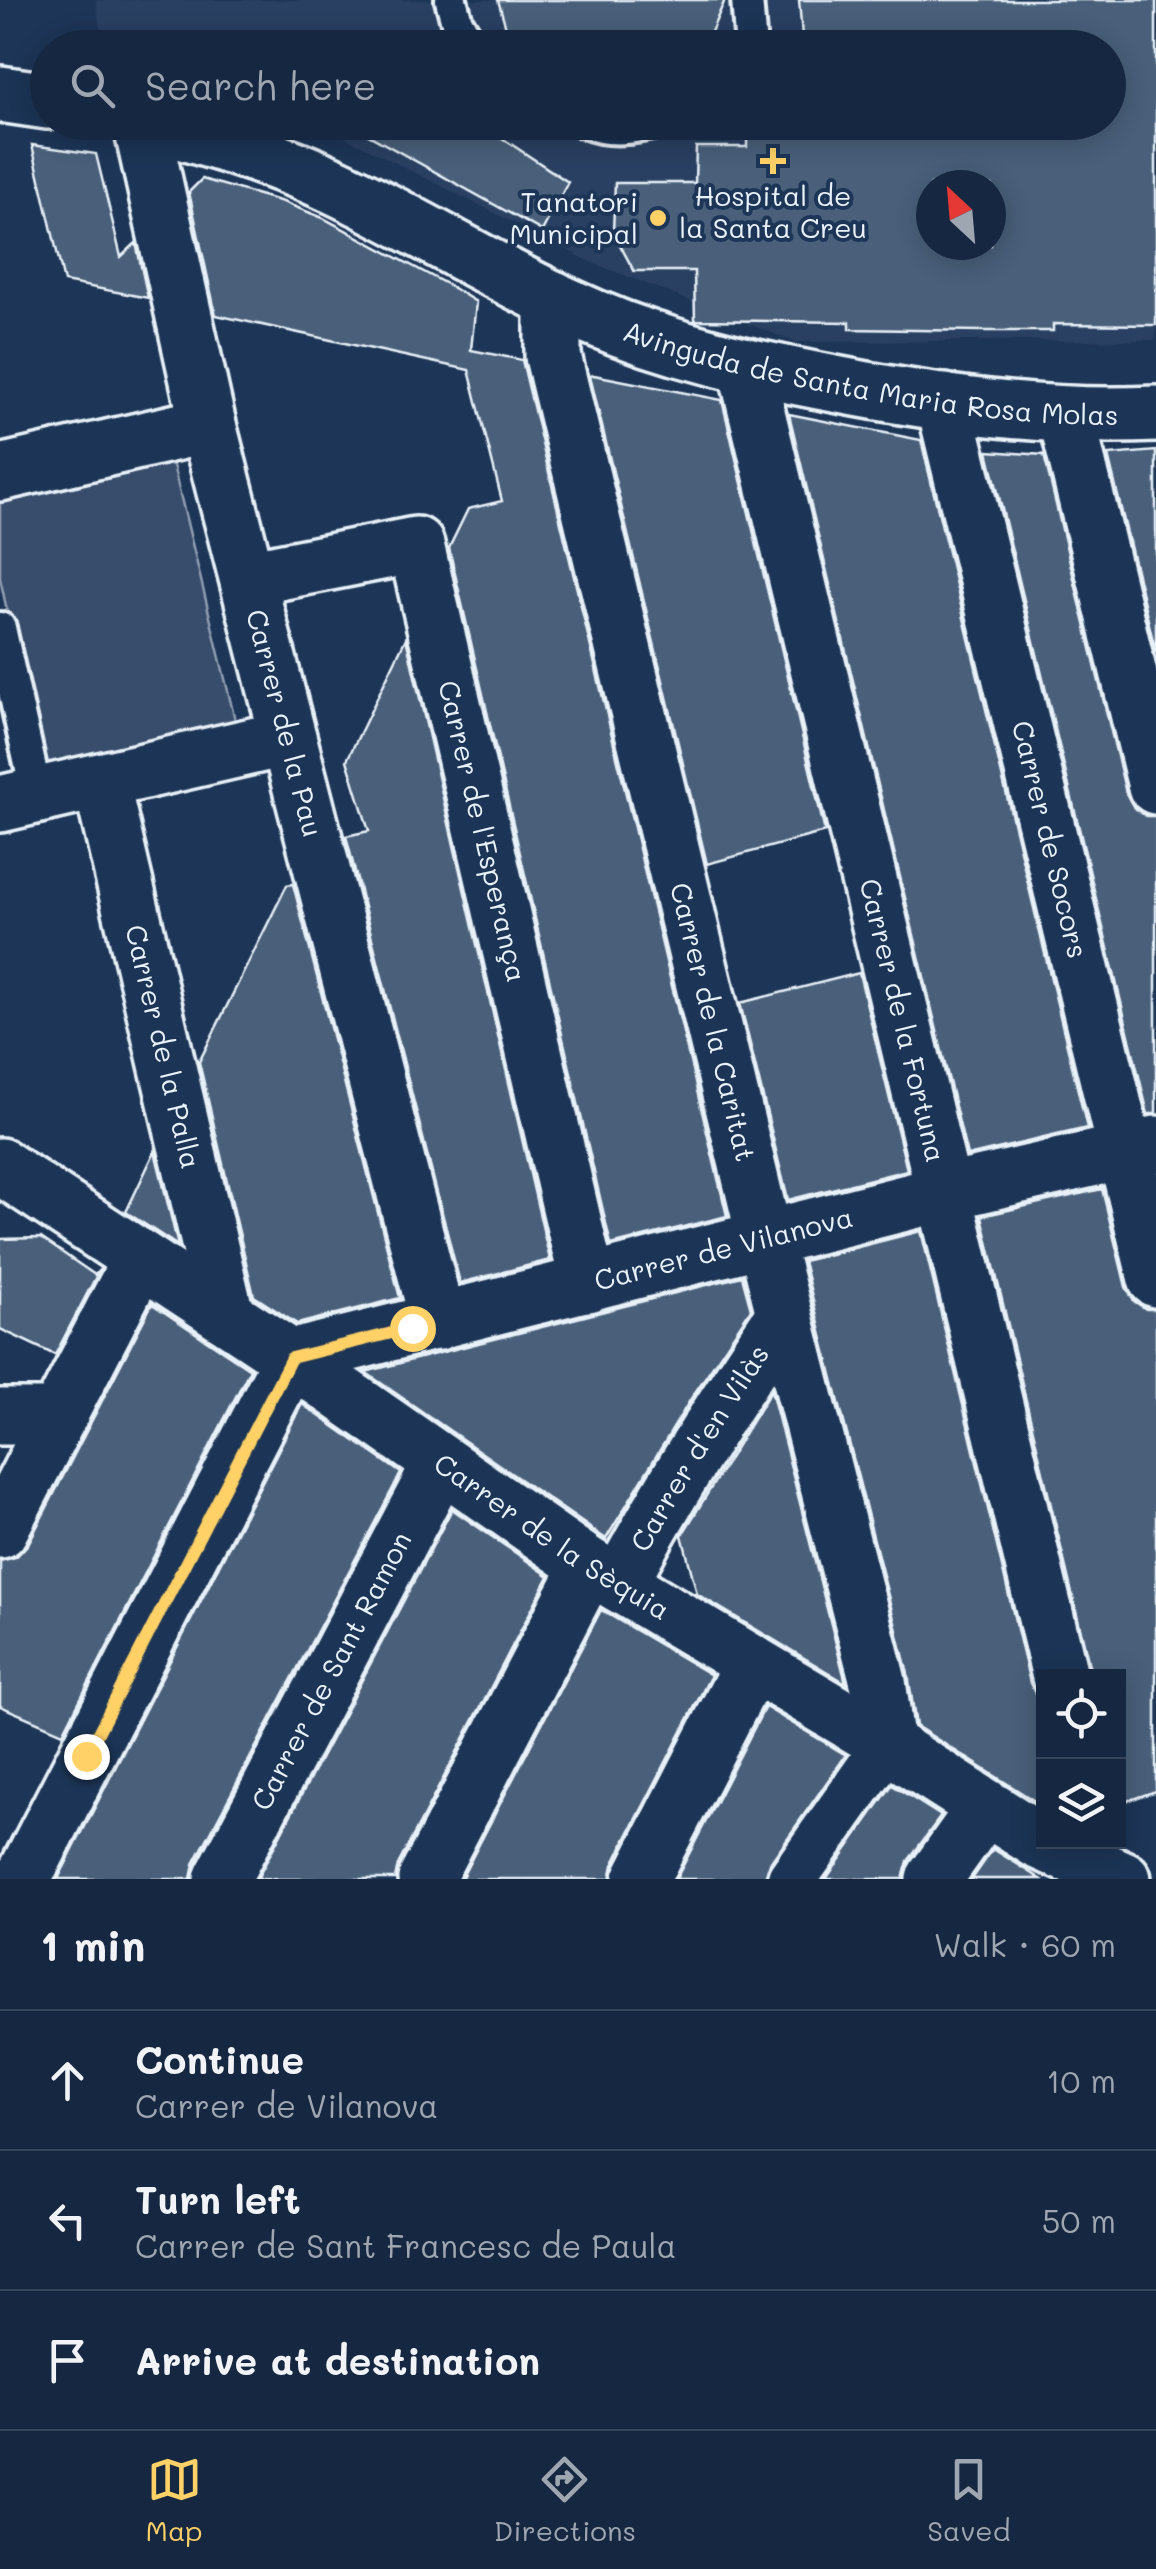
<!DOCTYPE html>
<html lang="en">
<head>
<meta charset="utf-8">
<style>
  body { margin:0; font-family:Mali,sans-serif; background:#1f3048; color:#f1f3f6 }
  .controls { position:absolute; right:30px; bottom:30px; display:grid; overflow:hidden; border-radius:0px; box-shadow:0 5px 25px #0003 }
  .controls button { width:90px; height:90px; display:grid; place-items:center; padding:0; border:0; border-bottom:2px solid #35445a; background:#162841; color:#f1f3f6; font:50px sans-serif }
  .compass { position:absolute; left:916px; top:170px; width:90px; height:90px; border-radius:50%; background:#162841; box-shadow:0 5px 25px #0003; rotate:334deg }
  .stop { position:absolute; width:30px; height:30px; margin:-22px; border:8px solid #ffd166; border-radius:50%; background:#fff }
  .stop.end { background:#ffd166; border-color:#fff; box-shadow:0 2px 10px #0008 }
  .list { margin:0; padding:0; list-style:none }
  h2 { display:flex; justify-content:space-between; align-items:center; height:130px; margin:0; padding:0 40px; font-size:42px }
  h2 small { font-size:32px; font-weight:400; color:#9ea6b1 }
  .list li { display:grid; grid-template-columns:65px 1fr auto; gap:30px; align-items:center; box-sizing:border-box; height:140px; padding:0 40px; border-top:2px solid #35445a }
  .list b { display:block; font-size:38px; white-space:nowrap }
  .list p { margin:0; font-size:32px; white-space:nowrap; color:#9ea6b1 }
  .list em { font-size:32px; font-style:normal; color:#9ea6b1 }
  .icon { flex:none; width:55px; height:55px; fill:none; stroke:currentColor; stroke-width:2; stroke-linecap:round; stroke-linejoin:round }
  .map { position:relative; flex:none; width:1156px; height:1879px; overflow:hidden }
  .search { position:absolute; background:#162841; box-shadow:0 5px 25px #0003; left:30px; right:30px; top:30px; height:110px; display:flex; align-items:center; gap:25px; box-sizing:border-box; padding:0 35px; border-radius:55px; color:#9ea6b1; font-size:38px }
  .sheet { height:550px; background:#162841 }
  nav { display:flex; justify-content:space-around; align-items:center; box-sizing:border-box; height:140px; border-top:2px solid #35445a; background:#162841; font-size:28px; color:#9ea6b1 }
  nav a { display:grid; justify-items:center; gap:5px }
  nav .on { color:#ffd166 }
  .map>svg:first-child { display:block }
</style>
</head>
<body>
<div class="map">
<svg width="1156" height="1879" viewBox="0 0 1156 1879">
  <rect width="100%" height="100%" fill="#1d3557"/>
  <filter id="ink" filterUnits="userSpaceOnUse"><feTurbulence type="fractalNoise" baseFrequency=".01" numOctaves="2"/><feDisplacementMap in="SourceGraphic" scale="20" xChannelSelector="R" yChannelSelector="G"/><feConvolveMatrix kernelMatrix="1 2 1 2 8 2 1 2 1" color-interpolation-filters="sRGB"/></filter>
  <g filter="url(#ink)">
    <path fill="#2a4162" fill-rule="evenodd" d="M96 0H1156V340L795 342 593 263 343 136 302 123 1108 122V48H103ZM931 185H991V245H931Z"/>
    <polygon fill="#374d6c" stroke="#909fb2" stroke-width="2.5" points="172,461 236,724 41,769 0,578 0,499"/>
    <g fill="#495e7a" stroke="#e8f1f8" stroke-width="2.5" fill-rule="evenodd">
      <polygon points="498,0 725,0 704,48 512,48"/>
      <path d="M799 0H1156V325L1053 324V331H982L850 329V322L695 320 694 271H634L613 232 615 183H695L696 147H747V135L809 132V122H1108V48H803ZM931 185H991V245H931Z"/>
      <polygon points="194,39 359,45 363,48 210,48"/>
      <polygon points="345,122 478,122 568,182 542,231"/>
      <polygon points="32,145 96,154 121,257 136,243 148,298 64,282"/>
      <polygon points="202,179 283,202 323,218 450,286 476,302 471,350 522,360 727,1216 611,1245 449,548 468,509 502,501 469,370 216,315 189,192"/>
      <polygon points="594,375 722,400 825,832 707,864 590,376"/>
      <polygon points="789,414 921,440 1087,1128 967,1156"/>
      <polygon points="988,451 1044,455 1126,793 1134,808 1146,816 1156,816 1156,1114 1148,1114"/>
      <polygon points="1156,451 1156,653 1108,455"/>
      <polygon points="406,638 550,1260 460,1283 346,836 369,831 347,760"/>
      <polygon points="293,884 400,1298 297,1324 254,1296 199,1062 287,885"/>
      <polygon points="859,973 907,1170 788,1200 740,1003"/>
      <polygon points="155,1151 178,1246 126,1212"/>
      <polygon points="1102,1189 1126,1287 1134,1301 1146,1309 1156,1309 1156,1791 1118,1804 1118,1676 1090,1676 1090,1669 982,1216"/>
      <polygon points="921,1231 1030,1683 1037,1697 1044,1701 1044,1807 916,1726 908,1674 803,1261"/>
      <polygon points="41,1238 95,1275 100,1269 55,1355 0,1329 0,1239"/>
      <polygon points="742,1276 751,1309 692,1397 606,1539 365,1372"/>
      <polygon points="152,1304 250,1369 63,1733 0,1706 0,1561 16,1557 28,1544"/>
      <polygon points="771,1390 846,1683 697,1594 682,1535"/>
      <polygon points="302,1404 401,1473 194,1864 191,1879 58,1879"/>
      <polygon points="452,1509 549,1576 398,1865 395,1879 257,1879"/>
      <polygon points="601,1610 711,1675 613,1865 610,1879 461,1879"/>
      <polygon points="765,1707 846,1755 770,1863 765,1879 676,1879"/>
      <polygon points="892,1785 941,1816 908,1861 903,1879 826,1879"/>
      <polygon points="993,1849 1022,1867 1041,1879 972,1879"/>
    </g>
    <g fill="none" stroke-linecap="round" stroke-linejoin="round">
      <defs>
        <g id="service">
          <polyline points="451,0 457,22 473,48"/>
          <polyline points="747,0 751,48"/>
          <path d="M585 122C610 133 635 128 661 122"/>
          <polyline points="0,628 37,796"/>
        </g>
        <polyline id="pedestrian" points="792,1879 887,1745"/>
        <g id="minor">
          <polyline points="0,94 48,101"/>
          <path id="s1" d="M141 122 208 425 438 1322"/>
          <path id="s2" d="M149 122C212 140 275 158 335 186 422 227 503 279 592 317 672 351 754 369 840 385 944 405 1050 419 1156 414"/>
          <path id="s3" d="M553 299V356L765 1239 878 1682 887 1745"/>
          <path id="s4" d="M746 367 1060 1676"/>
          <path id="s5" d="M944 402 1156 1279"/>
          <polyline points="1066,415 1156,786"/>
          <polyline points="0,473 208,425"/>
          <path id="s6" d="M248 578 416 545 588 1284"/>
          <path id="s7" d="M101 782 226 1315"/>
          <polyline points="0,804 288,738"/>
          <path id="s8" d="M0 1166 291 1358 589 1566 866 1731 1039 1841 1123 1879"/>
          <polyline points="0,1417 58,1417"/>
          <polyline points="0,1530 140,1259"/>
          <path id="s9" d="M619 1584C668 1492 725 1402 784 1315"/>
          <path id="s10" d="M23 1879 291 1358 944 1193 1156 1144"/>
          <path id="s11" d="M222 1879 441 1463"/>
          <polyline points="426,1879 589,1566"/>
          <polyline points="641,1879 752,1663"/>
          <polyline points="934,1879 985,1807"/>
        </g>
      </defs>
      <use href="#service" stroke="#e8f1f8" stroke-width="38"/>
      <use href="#pedestrian" stroke="#e8f1f8" stroke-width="55"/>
      <use href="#minor" stroke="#e8f1f8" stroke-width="62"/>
      <use href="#service" stroke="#1d3557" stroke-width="30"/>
      <use href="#pedestrian" stroke="#1d3557" stroke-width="48"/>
      <use href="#minor" stroke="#1d3557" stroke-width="55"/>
    </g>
  </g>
  <g fill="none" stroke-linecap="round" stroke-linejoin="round" filter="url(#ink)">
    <polyline stroke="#ffd166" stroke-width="12" points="86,1756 291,1358 412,1328"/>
  </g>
  <g fill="#ffd166" stroke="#1d3557" stroke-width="4">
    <path d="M768 146h10v10h10v10h-10v10h-10v-10h-10v-10h10z"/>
    <circle cx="658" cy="218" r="10"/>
  </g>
  <g text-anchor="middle" stroke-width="8" stroke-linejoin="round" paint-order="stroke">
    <g font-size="28" fill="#e8f1f8" stroke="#1d3557">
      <text x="773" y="206">Hospital de<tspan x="773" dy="32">la Santa Creu</tspan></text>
      <text x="638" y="212" text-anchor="end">Tanatori<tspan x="638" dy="32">Municipal</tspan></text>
    </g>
    <g font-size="28" fill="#e8f1f8" stroke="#1d3557">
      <text dy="10" stroke="none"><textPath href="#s2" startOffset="772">Avinguda de Santa Maria Rosa Molas</textPath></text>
      <text dy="10" stroke="none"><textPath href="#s1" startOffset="618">Carrer de la Pau</textPath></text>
      <text dy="10" stroke="none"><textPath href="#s6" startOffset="465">Carrer de l'Esperança</textPath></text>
      <text dy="10" stroke="none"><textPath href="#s5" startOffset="450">Carrer de Socors</textPath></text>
      <text dy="10" stroke="none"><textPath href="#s4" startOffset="672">Carrer de la Fortuna</textPath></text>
      <text dy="10" stroke="none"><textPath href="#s3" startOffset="742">Carrer de la Caritat</textPath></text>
      <text dy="10" stroke="none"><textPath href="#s7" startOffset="272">Carrer de la Palla</textPath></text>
      <text dy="10" stroke="none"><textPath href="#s10" startOffset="1032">Carrer de Vilanova</textPath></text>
      <text dy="10" stroke="none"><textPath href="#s9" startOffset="158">Carrer d'en Vilàs</textPath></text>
      <text dy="10" stroke="none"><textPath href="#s8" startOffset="665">Carrer de la Sèquia</textPath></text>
      <text dy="10" stroke="none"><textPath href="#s11" startOffset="235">Carrer de Sant Ramon</textPath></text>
    </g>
  </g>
</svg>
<div class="controls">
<button><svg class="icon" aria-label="locate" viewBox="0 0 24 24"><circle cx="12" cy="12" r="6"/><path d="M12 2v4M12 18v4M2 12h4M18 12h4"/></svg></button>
<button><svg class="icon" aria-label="layers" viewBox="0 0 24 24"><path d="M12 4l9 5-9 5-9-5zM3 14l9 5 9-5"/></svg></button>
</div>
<svg class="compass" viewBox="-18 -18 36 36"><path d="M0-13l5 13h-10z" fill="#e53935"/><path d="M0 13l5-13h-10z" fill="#9ea6b1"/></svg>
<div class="stop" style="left:412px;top:1328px"></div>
<div class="stop end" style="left:86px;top:1756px"></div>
<div class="search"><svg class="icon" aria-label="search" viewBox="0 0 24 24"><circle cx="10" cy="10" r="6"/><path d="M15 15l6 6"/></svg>Search here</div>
</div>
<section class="sheet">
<h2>1 min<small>Walk · 60 m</small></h2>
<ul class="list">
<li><svg class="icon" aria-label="ahead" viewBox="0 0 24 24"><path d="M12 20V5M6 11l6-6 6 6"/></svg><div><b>Continue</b><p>Carrer de Vilanova</p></div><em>10 m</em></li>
<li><svg class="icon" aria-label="left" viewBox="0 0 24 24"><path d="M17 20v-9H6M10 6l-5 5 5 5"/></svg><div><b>Turn left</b><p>Carrer de Sant Francesc de Paula</p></div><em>50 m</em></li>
<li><svg class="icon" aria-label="arrive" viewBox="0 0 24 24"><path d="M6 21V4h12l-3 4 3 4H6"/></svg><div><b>Arrive at destination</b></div></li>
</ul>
</section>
<nav>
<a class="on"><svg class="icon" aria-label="map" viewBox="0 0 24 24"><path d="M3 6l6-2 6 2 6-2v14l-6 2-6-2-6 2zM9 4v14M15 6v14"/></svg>Map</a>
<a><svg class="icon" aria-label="directions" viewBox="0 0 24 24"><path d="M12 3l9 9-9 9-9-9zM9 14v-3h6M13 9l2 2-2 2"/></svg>Directions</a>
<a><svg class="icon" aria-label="saved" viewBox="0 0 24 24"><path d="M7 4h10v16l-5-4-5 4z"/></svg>Saved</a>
</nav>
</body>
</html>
